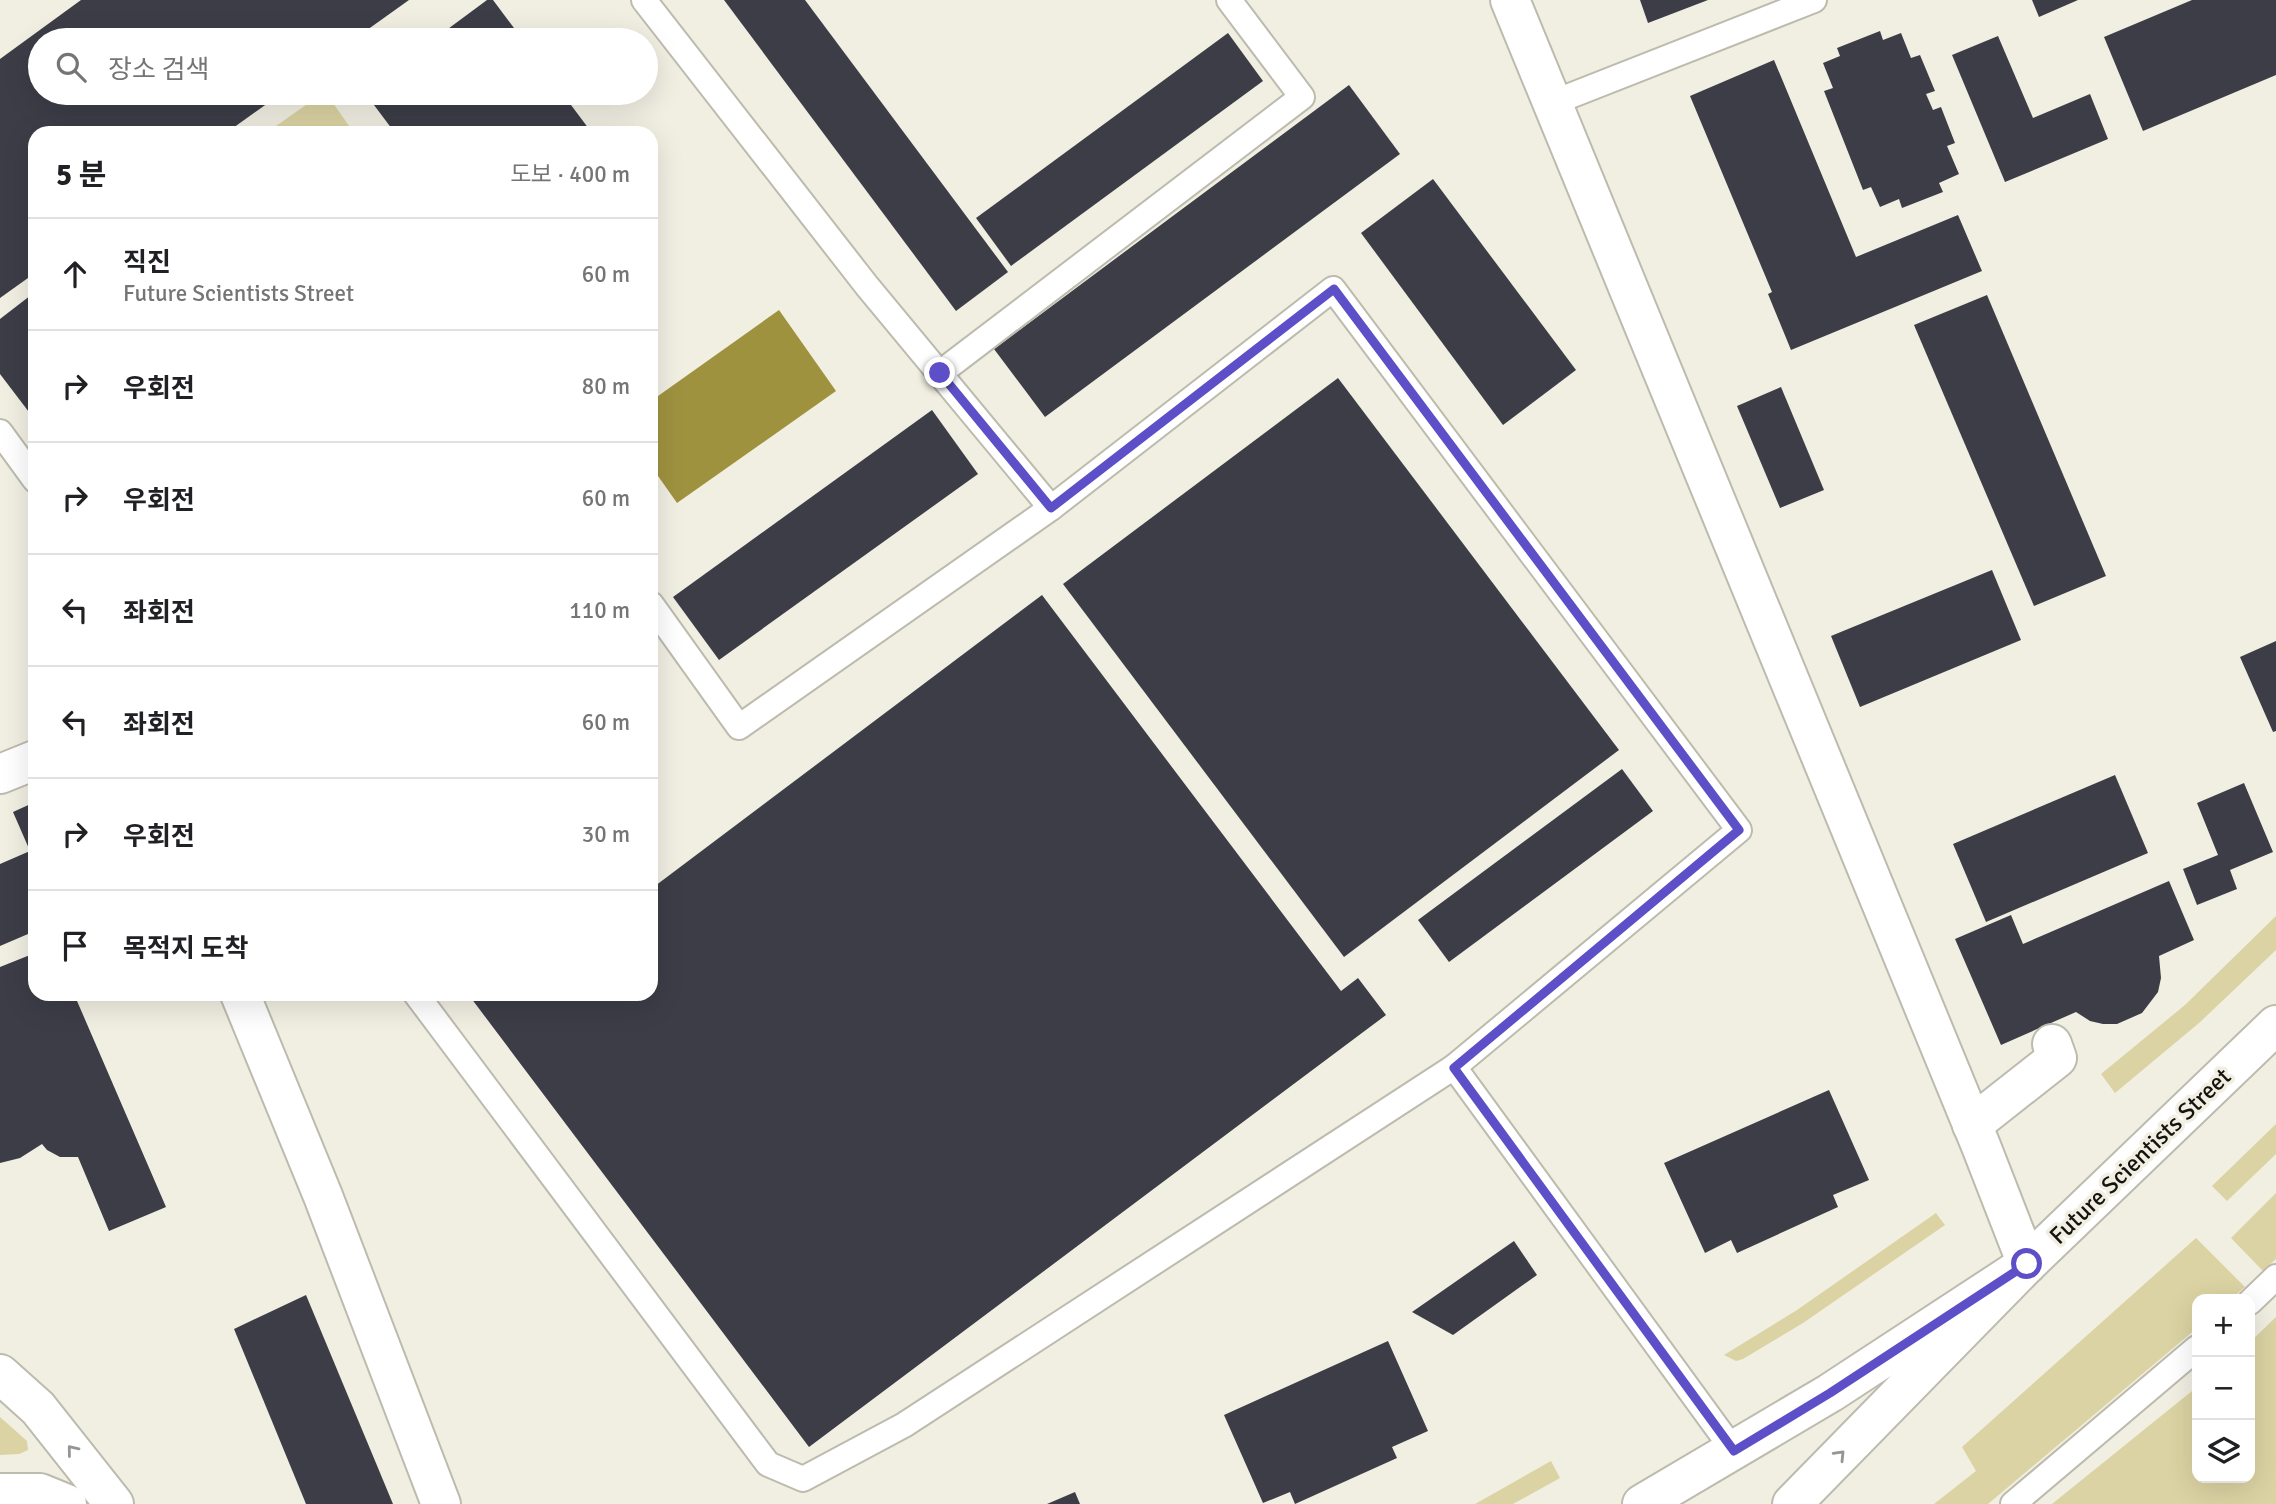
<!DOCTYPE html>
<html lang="ko">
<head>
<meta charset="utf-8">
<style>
  body { margin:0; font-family:Signika,"Noto Sans KR",sans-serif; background:#f2f2f2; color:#202124 }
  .controls { position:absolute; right:21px; bottom:21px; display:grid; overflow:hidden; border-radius:14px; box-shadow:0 7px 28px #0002 }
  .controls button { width:63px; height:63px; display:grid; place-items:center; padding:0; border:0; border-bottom:2px solid #e0e0e0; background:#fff; color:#202124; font:35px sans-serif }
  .stop { position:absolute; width:21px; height:21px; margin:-16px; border:5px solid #5d4fc7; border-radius:50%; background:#fff }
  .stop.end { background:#5d4fc7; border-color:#fff; box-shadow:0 2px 7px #0008 }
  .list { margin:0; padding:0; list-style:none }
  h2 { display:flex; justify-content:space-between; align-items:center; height:91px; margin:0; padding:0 28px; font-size:30px }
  h2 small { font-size:23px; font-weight:400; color:#757577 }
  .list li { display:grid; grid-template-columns:46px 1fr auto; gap:21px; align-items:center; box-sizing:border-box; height:112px; padding:0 28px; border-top:2px solid #e0e0e0 }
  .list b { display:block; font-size:26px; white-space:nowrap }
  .list p { margin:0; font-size:23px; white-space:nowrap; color:#757577 }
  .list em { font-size:23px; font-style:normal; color:#757577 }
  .icon { flex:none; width:38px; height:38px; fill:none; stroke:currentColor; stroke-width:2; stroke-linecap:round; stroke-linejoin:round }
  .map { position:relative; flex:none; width:2276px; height:1504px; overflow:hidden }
  .search { position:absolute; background:#fff; box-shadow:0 7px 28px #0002; left:28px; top:28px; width:630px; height:77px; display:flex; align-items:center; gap:18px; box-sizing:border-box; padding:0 24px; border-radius:38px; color:#757577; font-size:26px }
  .panel { position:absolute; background:#fff; box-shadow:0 7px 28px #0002; left:28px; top:126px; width:630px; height:875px; border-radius:21px }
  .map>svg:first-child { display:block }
</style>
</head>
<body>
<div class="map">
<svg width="2276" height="1504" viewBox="0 0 2276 1504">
  <rect width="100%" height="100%" fill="#f1efe2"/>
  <g fill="#dbd3a3">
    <polygon points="323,93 326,93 354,133 266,133"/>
    <polygon points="2276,916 2276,950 2199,1023 2115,1093 2101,1074 2185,1005"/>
    <polygon points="2276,1124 2276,1154 2227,1201 2212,1186"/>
    <polygon points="2276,1193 2276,1259 2263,1271 2231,1238"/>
    <polygon points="1936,1213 1945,1225 1803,1323 1743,1359 1736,1361 1724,1355 1797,1310"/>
    <polygon points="2196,1238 2245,1287 2231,1299 2197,1299 2197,1328 1988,1504 1934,1504 1976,1471 1962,1447"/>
    <polygon points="2276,1317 2276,1504 2052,1504 2197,1387 2197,1478 2250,1478 2250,1342"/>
    <polygon points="0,1417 27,1441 28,1450 19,1454 0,1455"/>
    <polygon points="1551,1461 1560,1478 1513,1504 1475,1504"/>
  </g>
  <polygon fill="#9f923f" points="779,310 836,391 677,503 651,466 651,401"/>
  <g fill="#3c3d47">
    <polygon points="81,0 409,0 353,40 40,40 40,93 282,93 226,133 35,133 35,273 0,298 0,59"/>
    <polygon points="487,0 493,0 523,40 433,40"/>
    <polygon points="724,0 805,0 1008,272 956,311"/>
    <polygon points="1640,0 1708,0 1648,23"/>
    <polygon points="2032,0 2078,0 2039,17"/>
    <polygon points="2192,0 2276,0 2276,75 2143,131 2104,37"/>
    <polygon points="1880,31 1883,40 1901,33 1911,58 1920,55 1935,91 1926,94 1933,110 1941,107 1955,143 1947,146 1959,174 1939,183 1943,192 1902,208 1899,199 1880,207 1871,187 1863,190 1824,91 1833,88 1823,63 1840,56 1837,48"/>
    <polygon points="1228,33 1263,81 1011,266 976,218"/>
    <polygon points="1998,36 2033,118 2090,94 2108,139 2005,182 1952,55"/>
    <polygon points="1774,60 1856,257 1958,215 1982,271 1791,350 1768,294 1772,292 1690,96"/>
    <polygon points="1349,85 1400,154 1045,417 994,349"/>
    <polygon points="365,93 562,93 592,133 395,133"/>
    <polygon points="1433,179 1576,370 1503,425 1361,233"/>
    <polygon points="651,213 658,222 651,227"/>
    <polygon points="35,292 35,420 0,374 0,319"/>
    <polygon points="1987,295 2106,576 2034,606 1914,325"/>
    <polygon points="1338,378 1619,750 1344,957 1063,584"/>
    <polygon points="1781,387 1824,490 1780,508 1737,406"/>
    <polygon points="932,410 978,474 719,660 673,597"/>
    <polygon points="1992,570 2021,640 1860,707 1831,636"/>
    <polygon points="1042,595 1341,991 1358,978 1386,1015 809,1447 468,994 651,994 651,889"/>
    <polygon points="2276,641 2276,731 2273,732 2240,657"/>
    <polygon points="1622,769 1653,811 1449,962 1418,920"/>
    <polygon points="2115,775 2148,853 1986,922 1953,844"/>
    <polygon points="2244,783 2273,852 2230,870 2237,889 2197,905 2183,869 2218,855 2197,803"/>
    <polygon points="35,802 35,931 0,946 0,864 30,851 13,812"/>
    <polygon points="2169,881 2194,940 2159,956 2161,978 2158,992 2142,1013 2117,1024 2103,1024 2090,1021 2076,1012 2001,1045 1955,939 2011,915 2023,944"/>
    <polygon points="35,953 35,994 74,994 166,1207 109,1231 78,1157 60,1157 47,1150 42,1144 20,1158 0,1163 0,967"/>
    <polygon points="1829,1090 1869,1180 1833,1195 1838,1207 1737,1253 1731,1240 1705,1253 1664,1163"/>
    <polygon points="1514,1241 1537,1275 1453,1335 1412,1312"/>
    <polygon points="306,1295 393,1504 306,1504 234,1329"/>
    <polygon points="1388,1341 1428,1431 1392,1447 1397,1458 1295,1504 1290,1492 1263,1503 1224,1415"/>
    <polygon points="1075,1492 1080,1504 1047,1504"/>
  </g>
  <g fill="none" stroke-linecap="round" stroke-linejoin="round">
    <defs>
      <g id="lane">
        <polyline points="644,0 867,286 1051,508 739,727 651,604"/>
        <polyline points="1552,103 1814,0"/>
        <polyline points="940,373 1302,97 1229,0"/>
        <polyline points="0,432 35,480"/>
        <polyline points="1051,508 1333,289 1739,830 1454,1067"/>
        <polyline points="416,994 768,1464 803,1479 904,1425 1454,1067 1734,1451"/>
        <polyline points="2250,1302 2276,1277"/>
        <polyline points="2013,1504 2197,1348"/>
      </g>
      <g id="street">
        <polyline points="1510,0 1981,1146 2027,1264"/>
        <polyline points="0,774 35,760"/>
        <polyline points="240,994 323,1196 441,1504"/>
        <polyline points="1972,1125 2057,1058 2052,1044"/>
      </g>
      <polyline id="primary" points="1642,1504 1830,1393 2027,1264 2276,1025"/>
      <g id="highway">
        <polyline points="0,1374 38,1408 114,1504"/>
        <polyline points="0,1493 40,1493 67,1504"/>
        <polyline points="1792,1504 2027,1264"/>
      </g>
    </defs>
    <use href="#lane" stroke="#bcbbae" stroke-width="28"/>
    <use href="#street" stroke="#bcbbae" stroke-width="42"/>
    <use href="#primary" stroke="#bcbbae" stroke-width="42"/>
    <use href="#highway" stroke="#bcbbae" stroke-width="42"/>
    <use href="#lane" stroke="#fff" stroke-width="24"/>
    <use href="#street" stroke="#fff" stroke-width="38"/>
    <use href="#primary" stroke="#fff" stroke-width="38"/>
    <use href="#highway" stroke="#fff" stroke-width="38"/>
  </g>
  <defs><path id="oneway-chevron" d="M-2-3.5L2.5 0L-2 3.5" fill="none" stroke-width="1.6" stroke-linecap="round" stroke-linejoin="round" transform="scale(1.75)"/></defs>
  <g stroke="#959593">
    <use href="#oneway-chevron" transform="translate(72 1450) rotate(-129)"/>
    <use href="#oneway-chevron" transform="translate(1840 1455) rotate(-46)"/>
  </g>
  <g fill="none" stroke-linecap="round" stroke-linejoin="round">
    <polyline stroke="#5d4fc7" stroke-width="9" points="940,373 1051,508 1334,289 1739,830 1454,1068 1734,1451 1830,1393 2027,1264"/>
  </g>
  <g text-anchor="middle" stroke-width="7" stroke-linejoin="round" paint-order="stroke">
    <g font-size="24" fill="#14130f" stroke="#f1efe2">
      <text transform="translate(2140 1156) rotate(-44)" y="8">Future Scientists Street</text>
    </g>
  </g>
</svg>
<div class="controls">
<button>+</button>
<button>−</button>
<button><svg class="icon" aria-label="layers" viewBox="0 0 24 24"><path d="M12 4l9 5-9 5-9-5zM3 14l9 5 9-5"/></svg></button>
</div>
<div class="stop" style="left:2027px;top:1264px"></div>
<div class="stop end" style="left:940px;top:373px"></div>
<div class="search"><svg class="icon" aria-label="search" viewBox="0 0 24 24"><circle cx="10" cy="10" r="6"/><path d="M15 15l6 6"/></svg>장소 검색</div>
<section class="panel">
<h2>5 분<small>도보 · 400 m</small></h2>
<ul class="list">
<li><svg class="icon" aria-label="ahead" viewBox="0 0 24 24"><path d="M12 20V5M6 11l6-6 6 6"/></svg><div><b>직진</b><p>Future Scientists Street</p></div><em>60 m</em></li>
<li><svg class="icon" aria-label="right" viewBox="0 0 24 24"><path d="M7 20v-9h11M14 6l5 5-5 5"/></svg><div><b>우회전</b></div><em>80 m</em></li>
<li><svg class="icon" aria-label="right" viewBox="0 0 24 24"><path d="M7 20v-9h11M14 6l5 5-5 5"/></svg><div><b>우회전</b></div><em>60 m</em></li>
<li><svg class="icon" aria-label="left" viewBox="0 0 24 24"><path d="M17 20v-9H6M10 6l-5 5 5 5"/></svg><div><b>좌회전</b></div><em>110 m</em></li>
<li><svg class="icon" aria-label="left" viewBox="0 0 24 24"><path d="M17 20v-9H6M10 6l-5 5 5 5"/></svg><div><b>좌회전</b></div><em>60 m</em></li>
<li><svg class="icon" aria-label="right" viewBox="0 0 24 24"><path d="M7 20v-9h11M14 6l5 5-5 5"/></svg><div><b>우회전</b></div><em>30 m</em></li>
<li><svg class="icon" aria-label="arrive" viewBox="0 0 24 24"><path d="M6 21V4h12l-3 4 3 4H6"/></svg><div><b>목적지 도착</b></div></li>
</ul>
</section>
</div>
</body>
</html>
